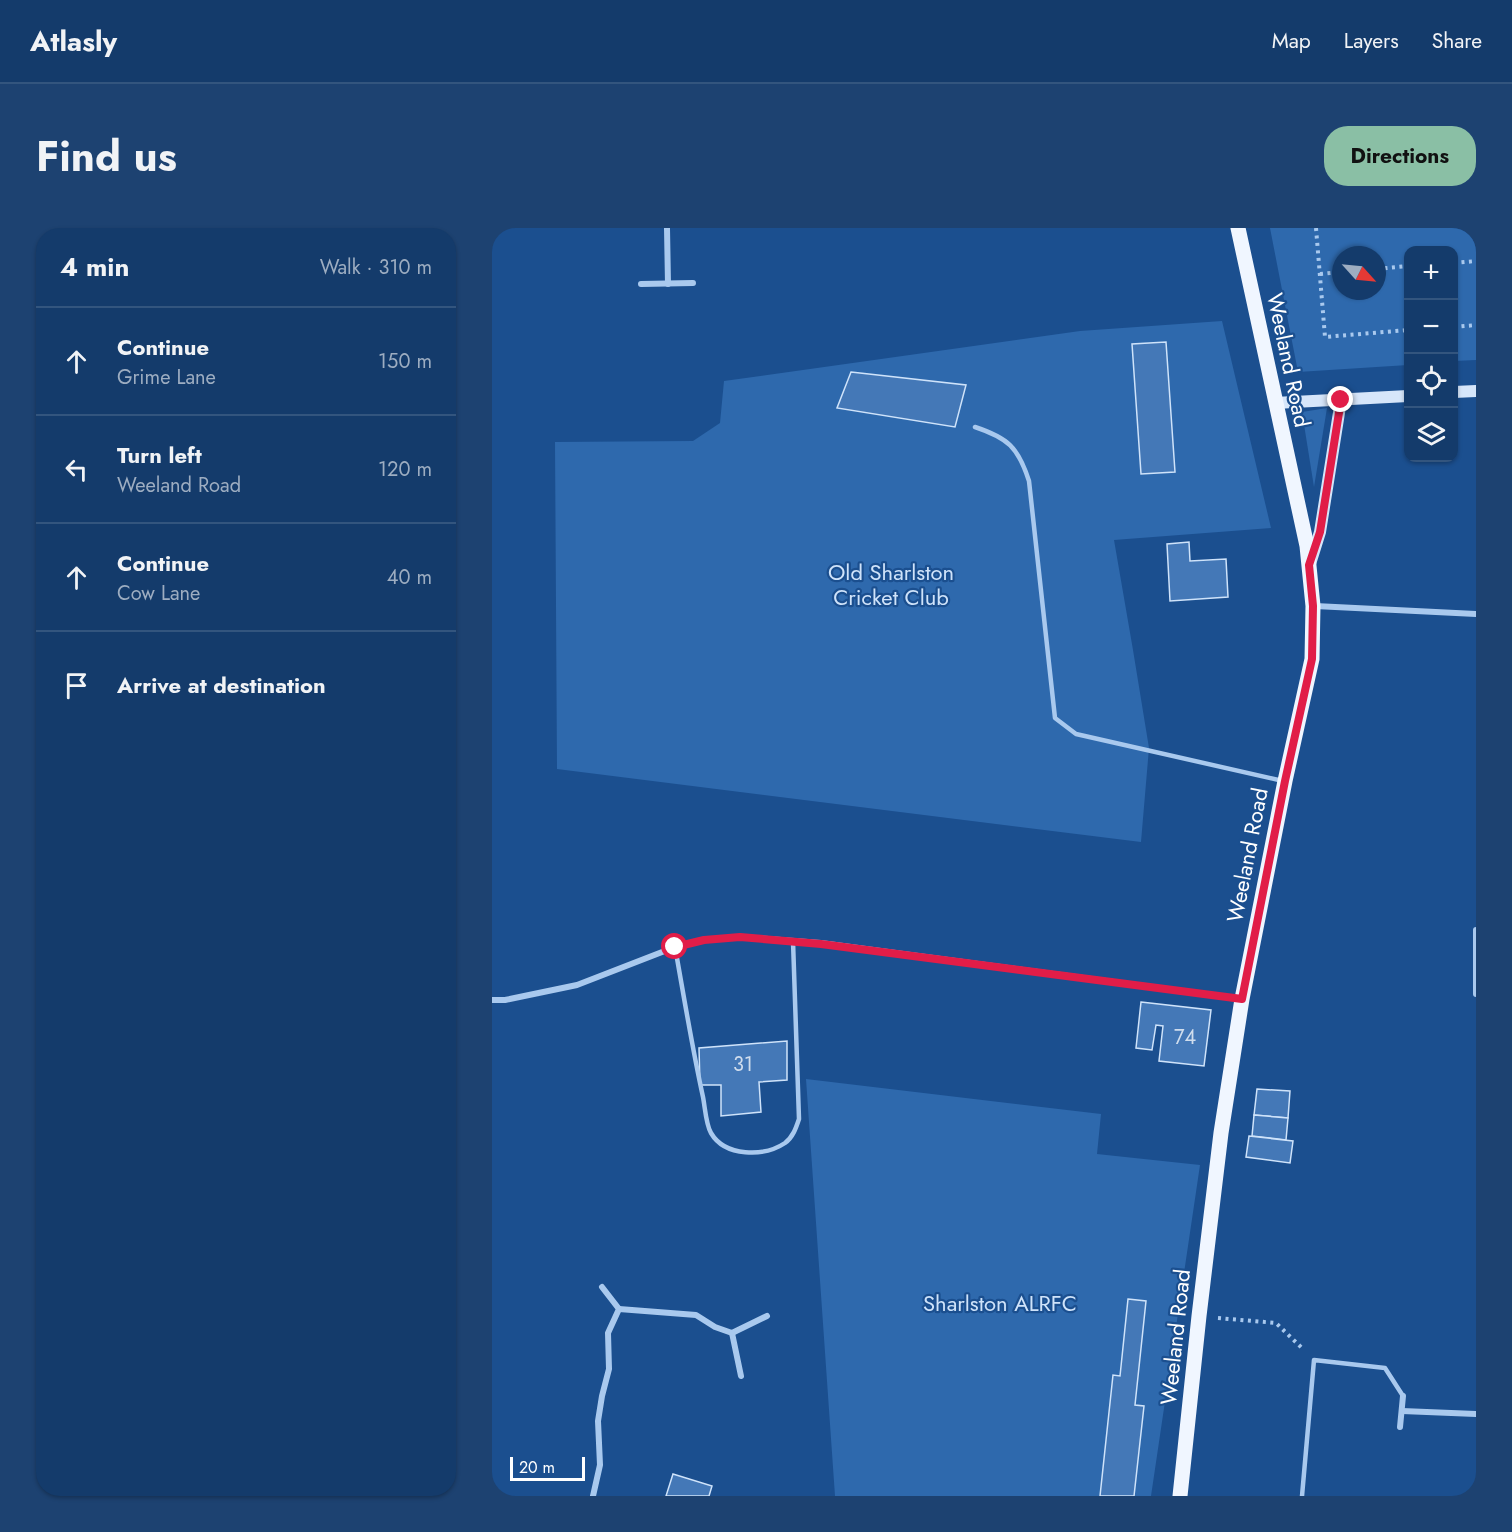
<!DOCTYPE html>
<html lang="en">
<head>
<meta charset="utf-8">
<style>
  body { margin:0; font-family:Jost,sans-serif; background:#1d4271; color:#f1f3f6 }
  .controls { position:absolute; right:18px; top:18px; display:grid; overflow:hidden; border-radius:12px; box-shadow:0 2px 4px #0004 }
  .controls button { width:54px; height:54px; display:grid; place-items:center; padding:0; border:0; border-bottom:2px solid #33557e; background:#143b6b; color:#f1f3f6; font:30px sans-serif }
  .compass { position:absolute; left:840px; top:18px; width:54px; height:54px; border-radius:50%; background:#143b6b; box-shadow:0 2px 4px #0004; rotate:117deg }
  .scale { position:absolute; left:18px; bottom:15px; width:75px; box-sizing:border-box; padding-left:6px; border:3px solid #fff; border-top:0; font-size:16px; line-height:21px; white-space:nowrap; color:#fff; -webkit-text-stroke:4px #1b4f8f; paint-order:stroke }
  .stop { position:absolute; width:18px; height:18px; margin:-14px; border:4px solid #e11d48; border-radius:50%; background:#fff }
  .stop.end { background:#e11d48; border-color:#fff; box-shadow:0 2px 6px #0008 }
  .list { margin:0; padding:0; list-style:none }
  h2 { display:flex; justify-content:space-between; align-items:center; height:78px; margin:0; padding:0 24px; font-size:26px }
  h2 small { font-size:20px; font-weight:400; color:#9dadc1 }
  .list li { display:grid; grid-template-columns:39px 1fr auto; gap:18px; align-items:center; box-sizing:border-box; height:108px; padding:0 24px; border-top:2px solid #33557e }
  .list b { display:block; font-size:22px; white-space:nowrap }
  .list p { margin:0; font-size:20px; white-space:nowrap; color:#9dadc1 }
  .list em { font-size:20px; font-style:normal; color:#9dadc1 }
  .icon { flex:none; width:33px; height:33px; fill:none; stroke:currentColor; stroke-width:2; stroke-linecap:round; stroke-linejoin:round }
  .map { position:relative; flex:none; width:984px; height:1268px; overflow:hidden; border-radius:24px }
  header { display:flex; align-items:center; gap:36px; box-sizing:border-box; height:84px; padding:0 30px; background:#143b6b; border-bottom:2px solid #33557e }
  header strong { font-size:28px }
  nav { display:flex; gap:33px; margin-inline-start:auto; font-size:21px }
  .intro { display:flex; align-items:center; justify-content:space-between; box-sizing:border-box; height:144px; padding:0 36px }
  h1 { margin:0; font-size:42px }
  .button { padding:15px 27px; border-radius:24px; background:#8abfa5; color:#111; font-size:21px; font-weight:700 }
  main { display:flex; gap:36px; padding:0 36px }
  aside { flex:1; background:#143b6b; border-radius:24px; box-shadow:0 2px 4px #0004 }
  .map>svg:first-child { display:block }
</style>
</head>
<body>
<header>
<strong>Atlasly</strong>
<nav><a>Map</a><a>Layers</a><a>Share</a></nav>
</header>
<div class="intro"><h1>Find us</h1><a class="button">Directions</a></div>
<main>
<aside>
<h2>4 min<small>Walk · 310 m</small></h2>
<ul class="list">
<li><svg class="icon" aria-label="ahead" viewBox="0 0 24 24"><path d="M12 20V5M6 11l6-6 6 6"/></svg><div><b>Continue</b><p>Grime Lane</p></div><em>150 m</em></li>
<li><svg class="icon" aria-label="left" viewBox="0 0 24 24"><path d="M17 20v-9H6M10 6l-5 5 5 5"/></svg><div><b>Turn left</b><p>Weeland Road</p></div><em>120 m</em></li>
<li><svg class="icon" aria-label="ahead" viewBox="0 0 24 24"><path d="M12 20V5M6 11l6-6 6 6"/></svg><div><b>Continue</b><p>Cow Lane</p></div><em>40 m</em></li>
<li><svg class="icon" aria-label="arrive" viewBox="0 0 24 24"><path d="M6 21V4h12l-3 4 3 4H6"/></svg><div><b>Arrive at destination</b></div></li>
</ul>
</aside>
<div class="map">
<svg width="984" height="1268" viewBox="0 0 984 1268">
  <rect width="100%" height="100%" fill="#1b4f8f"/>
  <g fill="#2e69ad" fill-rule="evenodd">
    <path d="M778 0H984V132L962 133V22H916V137L806 144ZM849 27H885V63H849Z"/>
    <polygon points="730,93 779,300 622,312 641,422 657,520 649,614 65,541 63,214 201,213 228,195 232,153 588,103"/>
    <polygon points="835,180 822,259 810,184"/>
    <polygon points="314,851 609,886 605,926 708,937 659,1268 343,1268"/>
  </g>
  <g fill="#4478b7" stroke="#cfe3fa" stroke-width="1.5">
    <polygon points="674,114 683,244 649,246 640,116"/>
    <polygon points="359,144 474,157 463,199 345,180"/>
    <polygon points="697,314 698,333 734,331 736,369 678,373 675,316"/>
    <polygon points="649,774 719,782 712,838 667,833 671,798 664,797 660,822 644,820"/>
    <polygon points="295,813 295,852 267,854 269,884 229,888 229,857 208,857 207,820"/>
    <polygon points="765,861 798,863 796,890 762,887"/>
    <polygon points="762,887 796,890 794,912 760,908"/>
    <polygon points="757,908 801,913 798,935 754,929"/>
    <polygon points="636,1071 654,1073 643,1177 652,1178 642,1268 608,1268 621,1147 628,1148"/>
    <polygon points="181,1246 220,1258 217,1268 174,1268"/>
  </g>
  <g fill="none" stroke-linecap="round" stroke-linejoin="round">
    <g stroke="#a9c9ee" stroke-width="4" stroke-dasharray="3 4.5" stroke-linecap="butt">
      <polyline points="824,0 833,109 916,102"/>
      <polyline points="962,35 984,33"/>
      <polyline points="885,41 916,38"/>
      <polyline points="828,46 849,44"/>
      <polyline points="962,99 984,97"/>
      <polyline points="726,1090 784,1095 812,1122"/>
    </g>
    <g stroke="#a9c9ee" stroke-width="4.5">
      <path d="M483 199C516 210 526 219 537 253L563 490 584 506 791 553"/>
      <path d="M183 719C192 769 200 819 211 869 213 879 214 897 219 905 233 929 272 929 293 915 301 909 304 900 307 891L301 713"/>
      <polyline points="810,1268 822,1132 893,1140 911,1168"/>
    </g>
    <g stroke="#a9c9ee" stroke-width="6">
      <polyline points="175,0 176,56"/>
      <polyline points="149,56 201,55"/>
      <polyline points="823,378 984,386"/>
      <polyline points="984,702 984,766"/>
      <polyline points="0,772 13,772 85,757 183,719 212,712 248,709 329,715 749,771"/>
      <polyline points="127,1081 204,1087 223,1099 240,1105 275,1088"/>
      <polyline points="240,1105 249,1148"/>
      <polyline points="910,1183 984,1186"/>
      <polyline points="908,1199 911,1168"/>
      <polyline points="101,1268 108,1237 106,1193 110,1168 117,1141 116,1105 127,1081 110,1059"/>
    </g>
    <g stroke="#d6e6fa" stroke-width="12">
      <polyline points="962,164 984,163"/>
      <polyline points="783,175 916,168"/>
      <polyline points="818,336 828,304 849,172"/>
    </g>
    <polyline stroke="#f0f6ff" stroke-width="15" points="688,1268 707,1088 729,905 750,771 793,553 820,431 821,378 815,318 746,0"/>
  </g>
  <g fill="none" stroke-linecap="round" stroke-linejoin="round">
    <polyline stroke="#e11d48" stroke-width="8" points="183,719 212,712 248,709 329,716 750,771 793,553 820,431 821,378 817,337 828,304 849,172"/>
  </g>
  <g text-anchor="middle" stroke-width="4.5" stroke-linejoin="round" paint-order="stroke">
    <g font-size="20" fill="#d0dded">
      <text x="693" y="816">74</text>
      <text x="251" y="843">31</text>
    </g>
    <g font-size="22" fill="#fff" stroke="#1b4f8f">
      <text transform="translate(797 132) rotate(78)" y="8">Weeland Road</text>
      <text transform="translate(755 627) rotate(-79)" y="8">Weeland Road</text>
      <text transform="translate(683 1109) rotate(-84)" y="8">Weeland Road</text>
    </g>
    <g font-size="22" fill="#cfe3fa" stroke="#1b4f8f">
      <text x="399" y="352">Old Sharlston<tspan x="399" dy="25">Cricket Club</tspan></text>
      <text x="508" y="1083">Sharlston ALRFC</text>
    </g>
  </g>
</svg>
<div class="controls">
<button>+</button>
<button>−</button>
<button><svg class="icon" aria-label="locate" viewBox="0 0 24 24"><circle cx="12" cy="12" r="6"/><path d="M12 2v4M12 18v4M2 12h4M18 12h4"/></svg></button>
<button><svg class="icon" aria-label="layers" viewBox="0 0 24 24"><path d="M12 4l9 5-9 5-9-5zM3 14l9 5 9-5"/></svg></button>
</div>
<svg class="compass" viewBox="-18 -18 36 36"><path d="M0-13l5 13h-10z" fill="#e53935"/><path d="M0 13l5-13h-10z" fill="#9dadc1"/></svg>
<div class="scale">20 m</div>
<div class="stop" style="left:183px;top:719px"></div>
<div class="stop end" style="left:849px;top:172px"></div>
</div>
</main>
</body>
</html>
